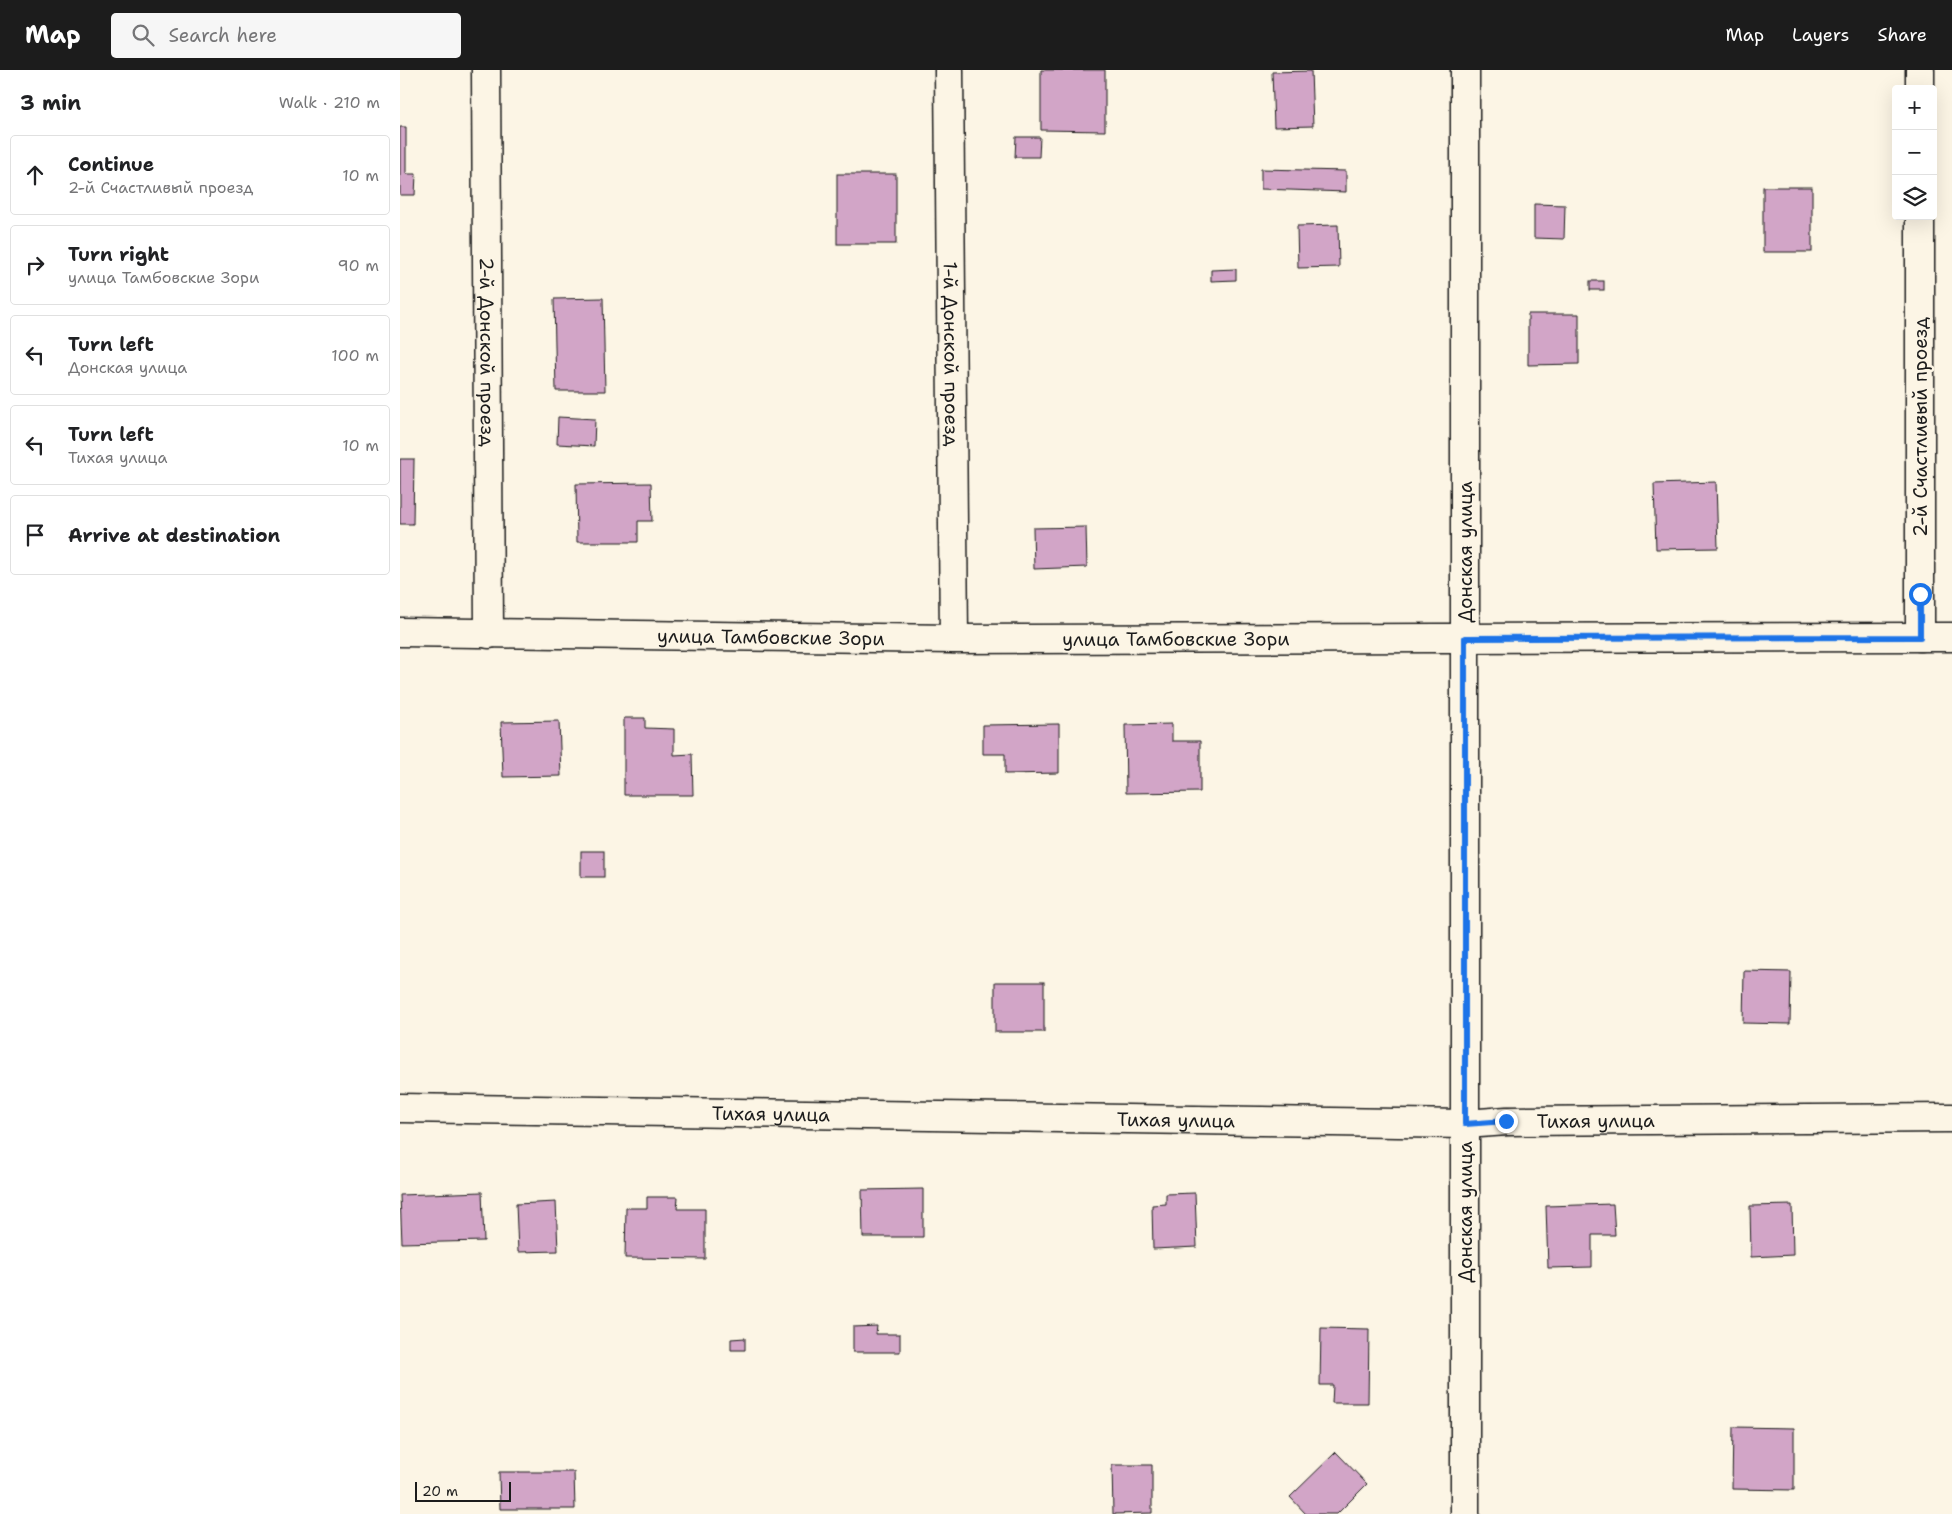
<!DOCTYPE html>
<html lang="en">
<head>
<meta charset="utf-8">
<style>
  body { margin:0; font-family:"Shantell Sans",sans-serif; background:#f6f6f6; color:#202124 }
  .controls { position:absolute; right:15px; top:15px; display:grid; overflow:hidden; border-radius:5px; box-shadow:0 5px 20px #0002 }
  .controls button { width:45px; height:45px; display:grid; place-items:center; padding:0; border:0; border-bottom:1px solid #e0e0e0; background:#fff; color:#202124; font:25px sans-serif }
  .scale { position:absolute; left:15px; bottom:12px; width:96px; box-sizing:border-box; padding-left:5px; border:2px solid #1c1c1c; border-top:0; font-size:14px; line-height:18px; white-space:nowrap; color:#1c1c1c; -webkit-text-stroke:4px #fcf5e5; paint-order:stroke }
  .stop { position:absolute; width:15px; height:15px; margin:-11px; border:4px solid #1a73e8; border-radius:50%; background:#fff }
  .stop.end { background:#1a73e8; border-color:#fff; box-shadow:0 1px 5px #0008 }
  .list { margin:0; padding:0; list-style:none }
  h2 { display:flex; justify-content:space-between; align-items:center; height:65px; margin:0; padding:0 20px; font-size:21px }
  h2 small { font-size:16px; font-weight:400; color:#757577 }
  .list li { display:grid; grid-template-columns:32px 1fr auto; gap:15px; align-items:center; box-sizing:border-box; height:80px; margin:0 10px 10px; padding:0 10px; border:1px solid #e0e0e0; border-radius:5px }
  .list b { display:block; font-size:19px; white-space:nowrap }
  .list p { margin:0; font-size:16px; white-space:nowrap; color:#757577 }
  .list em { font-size:16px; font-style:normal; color:#757577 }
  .icon { flex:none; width:28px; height:28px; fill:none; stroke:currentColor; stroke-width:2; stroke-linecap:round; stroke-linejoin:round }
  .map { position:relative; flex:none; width:1552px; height:1444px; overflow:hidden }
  header { display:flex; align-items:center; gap:30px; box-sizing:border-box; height:70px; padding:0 25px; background:#1c1c1c; color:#fff }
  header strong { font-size:24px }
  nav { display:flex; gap:28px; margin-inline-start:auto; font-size:18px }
  .search { width:350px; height:45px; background:#f6f6f6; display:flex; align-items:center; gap:12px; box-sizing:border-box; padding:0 18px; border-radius:5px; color:#757577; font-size:19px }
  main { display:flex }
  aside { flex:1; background:#fff }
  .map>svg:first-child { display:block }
</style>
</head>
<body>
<header>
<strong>Map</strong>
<div class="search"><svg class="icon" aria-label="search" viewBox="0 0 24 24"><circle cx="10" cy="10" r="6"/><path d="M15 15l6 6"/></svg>Search here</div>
<nav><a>Map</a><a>Layers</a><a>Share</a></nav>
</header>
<main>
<aside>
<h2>3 min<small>Walk · 210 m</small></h2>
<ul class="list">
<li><svg class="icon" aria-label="ahead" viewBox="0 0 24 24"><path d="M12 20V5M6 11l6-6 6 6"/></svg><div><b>Continue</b><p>2-й Счастливый проезд</p></div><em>10 m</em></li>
<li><svg class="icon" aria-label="right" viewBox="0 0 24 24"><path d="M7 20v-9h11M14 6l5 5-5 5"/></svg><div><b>Turn right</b><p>улица Тамбовские Зори</p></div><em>90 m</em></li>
<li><svg class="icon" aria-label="left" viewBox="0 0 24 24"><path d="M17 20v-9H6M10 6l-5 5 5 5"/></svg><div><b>Turn left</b><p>Донская улица</p></div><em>100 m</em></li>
<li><svg class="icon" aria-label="left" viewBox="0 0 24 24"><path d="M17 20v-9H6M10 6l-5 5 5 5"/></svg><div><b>Turn left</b><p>Тихая улица</p></div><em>10 m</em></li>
<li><svg class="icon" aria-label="arrive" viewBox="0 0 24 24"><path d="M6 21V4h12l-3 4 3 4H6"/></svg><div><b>Arrive at destination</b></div></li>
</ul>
</aside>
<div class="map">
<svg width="1552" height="1444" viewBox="0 0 1552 1444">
  <rect width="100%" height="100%" fill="#fcf5e5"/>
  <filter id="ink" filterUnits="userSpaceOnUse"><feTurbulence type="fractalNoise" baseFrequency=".02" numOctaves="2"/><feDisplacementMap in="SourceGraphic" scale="10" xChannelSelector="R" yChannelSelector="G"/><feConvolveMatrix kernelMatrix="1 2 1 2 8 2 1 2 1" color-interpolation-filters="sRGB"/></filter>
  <g filter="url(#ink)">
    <g fill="#d2a5c7" stroke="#1c1c1c">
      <polygon points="641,0 705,0 705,61 641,60"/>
      <polygon points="911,1 913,56 874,57 872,2"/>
      <polygon points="0,57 6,57 6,104 16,104 15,125 0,125"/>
      <polygon points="616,67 640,67 639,87 615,87"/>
      <polygon points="861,99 946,101 946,122 861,119"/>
      <rect x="437" y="104" width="59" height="70"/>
      <rect x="1363" y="117" width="49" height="65"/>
      <polygon points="1134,134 1165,135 1164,169 1134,168"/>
      <polygon points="938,155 939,197 898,198 897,156"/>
      <polygon points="836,199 836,210 811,211 811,200"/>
      <rect x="1190" y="211" width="14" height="9"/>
      <polygon points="203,228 205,321 156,321 154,229"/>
      <polygon points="1128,244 1179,244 1179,294 1128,295"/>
      <polygon points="158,347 195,349 194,376 157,374"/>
      <polygon points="0,389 14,389 13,454 0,454"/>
      <polygon points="1316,412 1318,478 1256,479 1254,414"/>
      <polygon points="251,413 252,451 238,451 238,472 177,472 176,414"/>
      <polygon points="686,457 687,497 634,499 633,458"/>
      <polygon points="224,648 245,648 245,658 274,659 274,685 292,684 293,725 224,725"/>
      <polygon points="159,651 161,706 103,707 101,652"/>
      <polygon points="659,654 659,703 605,704 605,684 583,684 583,655"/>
      <polygon points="772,654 772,671 800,671 800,722 726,723 725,655"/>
      <rect x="181" y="781" width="23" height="26"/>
      <polygon points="1344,901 1391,902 1390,954 1343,953"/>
      <rect x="595" y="912" width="49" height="50"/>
      <polygon points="523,1119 523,1167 463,1167 462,1120"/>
      <polygon points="82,1122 84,1171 2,1173 0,1125"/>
      <polygon points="795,1123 797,1177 753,1179 752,1135 766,1134 766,1124"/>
      <polygon points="247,1127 278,1127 277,1139 305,1139 305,1189 225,1188 226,1138 247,1138"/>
      <polygon points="156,1132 158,1181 118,1182 116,1134"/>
      <polygon points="1213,1134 1215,1165 1192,1165 1192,1197 1148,1198 1146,1136"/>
      <polygon points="1392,1135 1393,1185 1351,1187 1350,1136"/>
      <polygon points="477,1256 476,1264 500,1264 500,1282 453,1282 453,1257"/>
      <polygon points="921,1258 969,1259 968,1333 932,1333 933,1315 920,1315"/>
      <polygon points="345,1268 345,1280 331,1280 331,1269"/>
      <polygon points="1333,1357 1394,1358 1394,1420 1332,1419"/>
      <polygon points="936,1382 967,1414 937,1444 906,1444 890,1427"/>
      <polygon points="712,1395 752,1395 752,1443 713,1444"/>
      <polygon points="99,1402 174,1402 175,1439 100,1439"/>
    </g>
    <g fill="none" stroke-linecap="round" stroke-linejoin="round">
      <defs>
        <g id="minor">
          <path id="s1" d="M86 0 89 564"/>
          <path id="s2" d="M549 0 554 569"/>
          <polyline points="1520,19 1520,0"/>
          <path id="s3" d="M0 562 554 569 1552 567"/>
          <polyline points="1520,567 1520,146"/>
          <path id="s4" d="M0 1038 1065 1054 1107 1051 1552 1048"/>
          <polyline points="1065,1444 1065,0"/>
        </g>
      </defs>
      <use href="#minor" stroke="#1c1c1c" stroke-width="31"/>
      <use href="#minor" stroke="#fcf5e5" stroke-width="28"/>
    </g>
  </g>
  <g fill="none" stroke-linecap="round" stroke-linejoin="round" filter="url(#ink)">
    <polyline stroke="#1a73e8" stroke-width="6" points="1106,1051 1065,1054 1065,568 1520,567 1520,524"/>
  </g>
  <g text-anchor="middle" stroke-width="5" stroke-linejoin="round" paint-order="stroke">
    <g font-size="19" fill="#1c1c1c" stroke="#fcf5e5">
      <text dy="7" stroke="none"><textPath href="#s1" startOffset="282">2-й Донской проезд</textPath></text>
      <text dy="7" stroke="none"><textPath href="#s2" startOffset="284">1-й Донской проезд</textPath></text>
      <text transform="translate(1520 357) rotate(-90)" y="7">2-й Счастливый проезд</text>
      <text transform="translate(1065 482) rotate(-90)" y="7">Донская улица</text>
      <text dy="7" stroke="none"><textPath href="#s3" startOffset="371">улица Тамбовские Зори</textPath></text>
      <text dy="7" stroke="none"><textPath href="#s3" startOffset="776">улица Тамбовские Зори</textPath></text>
      <text dy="7" stroke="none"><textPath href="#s4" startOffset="371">Тихая улица</textPath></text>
      <text dy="7" stroke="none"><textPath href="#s4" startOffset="776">Тихая улица</textPath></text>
      <text dy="7" stroke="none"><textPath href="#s4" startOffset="1196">Тихая улица</textPath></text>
      <text transform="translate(1065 1142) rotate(-90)" y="7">Донская улица</text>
    </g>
  </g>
</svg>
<div class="controls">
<button>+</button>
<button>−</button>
<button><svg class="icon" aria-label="layers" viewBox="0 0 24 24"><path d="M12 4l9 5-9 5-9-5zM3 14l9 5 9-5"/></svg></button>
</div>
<div class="scale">20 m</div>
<div class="stop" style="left:1520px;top:524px"></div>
<div class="stop end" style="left:1106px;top:1051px"></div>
</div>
</main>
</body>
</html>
